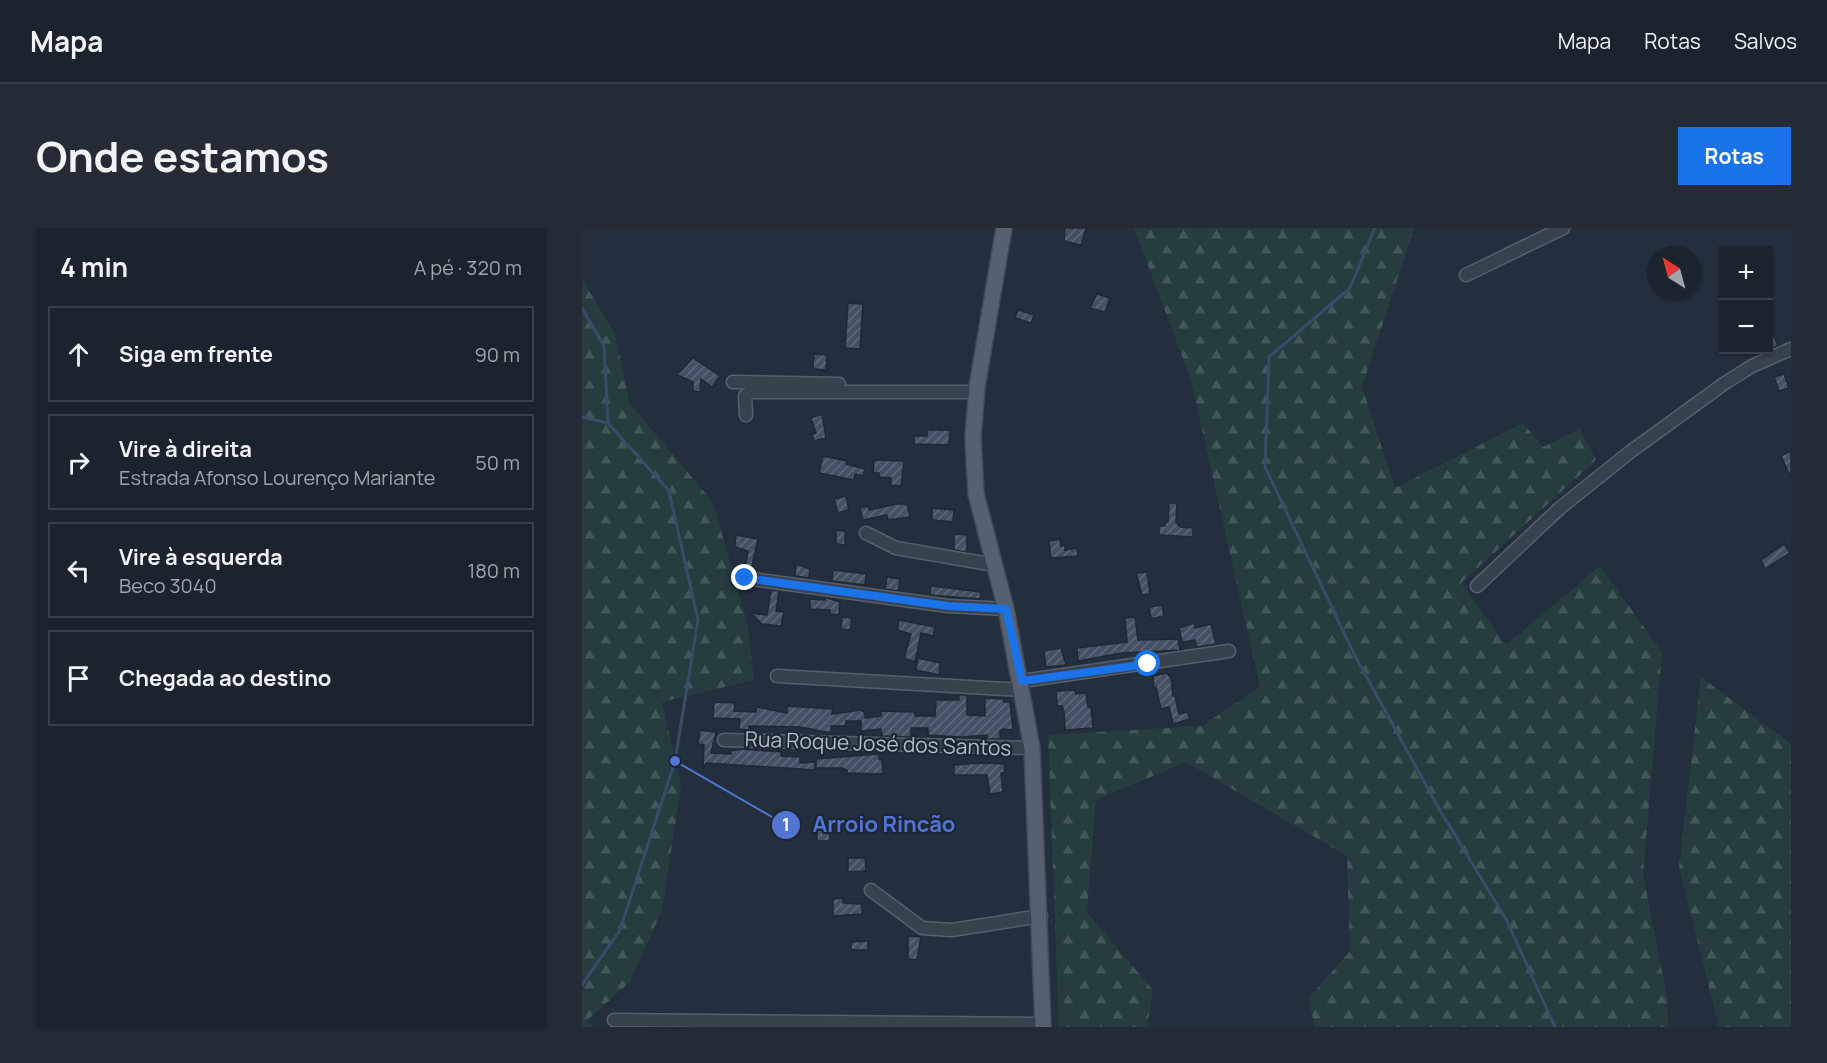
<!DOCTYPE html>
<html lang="pt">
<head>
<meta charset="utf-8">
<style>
  body { margin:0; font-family:Manrope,sans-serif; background:#242b36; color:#f1f3f6 }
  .controls { position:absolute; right:18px; top:18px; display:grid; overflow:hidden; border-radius:0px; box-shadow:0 2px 4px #0004 }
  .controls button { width:54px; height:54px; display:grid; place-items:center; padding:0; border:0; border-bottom:2px solid #39404a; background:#1b232e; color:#f1f3f6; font:30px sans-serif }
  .compass { position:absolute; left:1065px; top:18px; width:54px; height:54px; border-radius:50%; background:#1b232e; box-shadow:0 2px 4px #0004; rotate:324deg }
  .stop { position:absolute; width:18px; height:18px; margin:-14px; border:4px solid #1a73e8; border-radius:50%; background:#fff }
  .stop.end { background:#1a73e8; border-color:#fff; box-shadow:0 2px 6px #0008 }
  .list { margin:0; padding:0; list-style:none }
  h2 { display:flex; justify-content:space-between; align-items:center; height:78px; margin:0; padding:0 24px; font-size:26px }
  h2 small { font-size:20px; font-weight:400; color:#a0a4aa }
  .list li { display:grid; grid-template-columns:39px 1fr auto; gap:18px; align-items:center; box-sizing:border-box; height:96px; margin:0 12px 12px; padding:0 12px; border:2px solid #39404a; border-radius:0px }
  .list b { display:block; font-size:22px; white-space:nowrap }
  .list p { margin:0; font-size:20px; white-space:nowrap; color:#a0a4aa }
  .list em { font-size:20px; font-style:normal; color:#a0a4aa }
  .icon { flex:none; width:33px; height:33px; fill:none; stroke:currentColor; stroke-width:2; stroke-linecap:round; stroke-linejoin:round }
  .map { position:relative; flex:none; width:1209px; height:799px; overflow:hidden; border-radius:0px }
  header { display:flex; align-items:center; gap:36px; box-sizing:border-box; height:84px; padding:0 30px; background:#1b232e; border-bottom:2px solid #39404a }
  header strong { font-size:28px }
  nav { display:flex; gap:33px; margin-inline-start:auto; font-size:21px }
  .intro { display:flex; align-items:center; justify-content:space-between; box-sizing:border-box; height:144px; padding:0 36px }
  h1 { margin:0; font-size:42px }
  .button { padding:15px 27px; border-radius:0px; background:#1a73e8; color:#fff; font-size:21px; font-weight:700 }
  main { display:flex; gap:36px; padding:0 36px }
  aside { flex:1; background:#1b232e; border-radius:0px; box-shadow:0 2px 4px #0004 }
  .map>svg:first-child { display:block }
</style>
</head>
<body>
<header>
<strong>Mapa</strong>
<nav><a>Mapa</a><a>Rotas</a><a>Salvos</a></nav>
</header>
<div class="intro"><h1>Onde estamos</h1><a class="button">Rotas</a></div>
<main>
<aside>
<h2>4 min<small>A pé · 320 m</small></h2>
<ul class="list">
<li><svg class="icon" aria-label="ahead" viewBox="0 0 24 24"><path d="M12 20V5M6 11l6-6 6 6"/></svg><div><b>Siga em frente</b></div><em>90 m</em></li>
<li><svg class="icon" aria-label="right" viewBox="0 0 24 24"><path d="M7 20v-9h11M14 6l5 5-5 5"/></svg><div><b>Vire à direita</b><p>Estrada Afonso Lourenço Mariante</p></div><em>50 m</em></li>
<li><svg class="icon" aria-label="left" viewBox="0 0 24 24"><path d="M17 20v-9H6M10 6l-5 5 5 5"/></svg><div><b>Vire à esquerda</b><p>Beco 3040</p></div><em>180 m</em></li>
<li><svg class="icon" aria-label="arrive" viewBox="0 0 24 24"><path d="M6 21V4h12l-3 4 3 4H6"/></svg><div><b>Chegada ao destino</b></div></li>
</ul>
</aside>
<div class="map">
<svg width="1209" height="799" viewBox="0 0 1209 799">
  <defs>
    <pattern id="forest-firs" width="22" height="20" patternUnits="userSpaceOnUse" patternTransform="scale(1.5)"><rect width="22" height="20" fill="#263c3f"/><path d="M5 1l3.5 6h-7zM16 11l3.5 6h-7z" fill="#435659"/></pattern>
    <pattern id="building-hatch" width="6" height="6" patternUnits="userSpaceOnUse" patternTransform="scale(1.5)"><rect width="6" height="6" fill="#455162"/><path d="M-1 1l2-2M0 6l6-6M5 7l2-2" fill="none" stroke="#5d6877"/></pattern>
  </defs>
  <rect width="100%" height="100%" fill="#242f3e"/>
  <g fill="url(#forest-firs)">
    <polygon points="552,0 832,0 780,159 813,260 941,195 961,219 998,201 1014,232 879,355 924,417 1018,338 1080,424 1061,646 1085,769 1086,799 733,799 726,771 768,723 765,628 604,534 514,572 505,684 571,762 565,799 477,799 466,507 620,498 678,459 609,152"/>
    <polygon points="0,51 33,107 48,176 131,274 165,395 172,452 80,474 99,557 80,682 48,754 3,794 14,799 0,799"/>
    <polygon points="1119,449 1209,516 1209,799 1137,799 1097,639"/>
  </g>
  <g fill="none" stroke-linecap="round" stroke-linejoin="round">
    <g stroke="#394c67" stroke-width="3">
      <polyline points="793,0 768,60 687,129 683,239 772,426 856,579 925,693 973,799"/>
      <polyline points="0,80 22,118 26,195"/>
      <polyline points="0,189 26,195 87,263 116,392 93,533 38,702 0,757"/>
    </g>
  </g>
  <g fill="url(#building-hatch)" stroke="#1f2835" stroke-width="1.5">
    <polygon points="483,0 504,0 499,17 482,13"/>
    <polygon points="515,66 528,70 523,84 508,80"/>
    <polygon points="266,75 281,76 278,121 263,120"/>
    <polygon points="436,82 452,87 449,95 433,90"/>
    <polygon points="1187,96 1196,118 1175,127 1173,122 1186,122"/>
    <polygon points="232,126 245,127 244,142 231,141"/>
    <polygon points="111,130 138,148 130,159 119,151 118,164 111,163 111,154 95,147"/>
    <polygon points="1202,146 1207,160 1197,163 1192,149"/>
    <polygon points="240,186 244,210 232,213 230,206 234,205 229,190"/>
    <polygon points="345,202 368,202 367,217 332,216 332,208 345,208"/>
    <polygon points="1209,223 1209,250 1199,228"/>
    <polygon points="241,228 265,233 264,236 283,241 281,248 273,246 272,252 237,245"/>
    <polygon points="292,232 322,233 319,258 309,257 309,250 297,249 297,245 291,245"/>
    <polygon points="264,268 267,282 256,285 252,271"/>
    <polygon points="587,275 595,275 594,294 598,299 611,300 611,309 577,307 577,298 583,298 583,294 586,294"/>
    <polygon points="315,276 325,276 328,289 306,292 305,287 281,292 278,280 286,278 287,282"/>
    <polygon points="350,280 372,282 371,294 350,292"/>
    <polygon points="254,302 263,303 263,317 254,316"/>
    <polygon points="372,306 385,307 385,324 372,322"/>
    <polygon points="154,307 176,311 169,342 163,342 166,323 153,319"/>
    <polygon points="478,311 479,318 483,317 483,322 495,320 496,328 469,330 467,313"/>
    <polygon points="1202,316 1208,325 1183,341 1179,332"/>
    <polygon points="214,336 228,341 227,350 213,348"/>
    <polygon points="251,342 284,346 283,357 250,353"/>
    <polygon points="565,344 568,366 560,367 554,345"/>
    <polygon points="305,349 318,351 316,363 303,361"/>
    <polygon points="349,358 399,364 398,371 348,367"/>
    <polygon points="189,362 197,363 194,383 202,384 199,398 180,396 169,385 185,387"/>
    <polygon points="243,369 258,374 257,387 248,386 248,382 228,381 228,371 243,372"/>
    <polygon points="580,377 582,388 569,391 567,379"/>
    <polygon points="260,389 270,390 268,402 259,401"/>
    <polygon points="553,389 556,412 596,411 598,422 540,425 496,433 495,420 545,414 543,390"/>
    <polygon points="317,392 353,399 351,408 339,405 333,434 322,430 329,406 315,402"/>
    <polygon points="612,395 613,400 629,396 634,416 615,419 613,412 600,414 597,400"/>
    <polygon points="479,420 484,437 464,439 462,423"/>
    <polygon points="336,430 358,435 357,447 334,442"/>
    <polygon points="585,445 589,450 591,468 593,468 597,486 606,484 608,491 591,496 587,479 579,481 574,459 572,460 571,448"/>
    <polygon points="493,462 494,466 504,465 506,479 509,479 511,500 483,502 482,484 480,478 475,478 474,463"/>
    <polygon points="377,467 385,467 385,487 403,488 403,470 422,471 422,474 428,474 431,502 421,501 418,503 418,511 405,511 405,507 378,509 346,507 346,500 329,500 329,509 300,508 299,501 279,503 279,493 264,493 264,498 249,498 249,505 218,499 167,498 167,502 157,501 158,491 131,490 132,474 153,475 152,483 174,484 175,479 205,485 205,478 251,481 250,486 279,482 283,485 283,490 299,488 299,483 333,484 333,488 353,488 354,472 377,472"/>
    <polygon points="118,502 134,504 129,525 149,526 149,523 159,521 200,524 199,528 218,529 218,535 233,534 233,542 124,535 121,541 122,517 116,516"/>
    <polygon points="297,526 297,531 300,531 301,546 265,545 265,542 260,540 234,540 234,531"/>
    <polygon points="399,535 423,536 422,545 419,545 421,564 408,566 405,547 372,547 372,537"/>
    <polygon points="247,601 248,613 235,613 235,602"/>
    <polygon points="266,630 283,630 284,643 266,644"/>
    <polygon points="261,670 261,675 280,676 280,686 251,688 251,671"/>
    <polygon points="326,708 339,709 335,732 326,731"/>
    <polygon points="286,713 286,722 269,722 269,714"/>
  </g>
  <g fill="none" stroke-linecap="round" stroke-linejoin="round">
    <defs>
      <g id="minor">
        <polyline points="884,47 981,0"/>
        <polyline points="151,154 257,156"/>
        <polyline points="164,187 163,168 169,164 394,164"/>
        <polyline points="284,305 314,320 413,337"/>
        <polyline points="163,350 366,378 424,381"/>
        <polyline points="895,358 978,280 1048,224 1143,155 1170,138 1209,121"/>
        <polyline points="195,448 441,462"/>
        <polyline points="440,453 647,423"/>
        <polyline points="142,512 450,520"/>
        <polyline points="289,662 340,700 370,702 459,688"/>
        <polyline points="32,792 461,796"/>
      </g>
      <polyline id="major" points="422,0 395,159 391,209 394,266 424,381 450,520 461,799"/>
    </defs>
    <use href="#minor" stroke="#565f6c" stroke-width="15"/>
    <use href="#major" stroke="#414a57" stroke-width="18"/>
    <use href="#minor" stroke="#38414e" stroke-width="12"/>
    <use href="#major" stroke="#56606e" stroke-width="15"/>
  </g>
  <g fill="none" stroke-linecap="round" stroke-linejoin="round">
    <polyline stroke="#1a73e8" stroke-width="8" points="163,350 366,378 424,381 440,453 566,436"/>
  </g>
  <g text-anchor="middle" stroke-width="4.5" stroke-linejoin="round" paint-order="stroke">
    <g font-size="21" fill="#b4bcc9" stroke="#1d2633">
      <text transform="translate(296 516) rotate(2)" y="7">Rua Roque José dos Santos</text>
    </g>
  </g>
  <path fill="none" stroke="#5274d3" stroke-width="2" d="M93 533L204 597"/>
  <g fill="#5274d3" stroke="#1d2633" stroke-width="2">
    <circle cx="93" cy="533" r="6"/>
    <circle cx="204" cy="597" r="15"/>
  </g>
  <g font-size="18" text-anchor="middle" font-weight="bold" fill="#fff">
    <text x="204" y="603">1</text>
  </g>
  <g font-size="22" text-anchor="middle" font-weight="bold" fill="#5274d3" stroke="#1d2633" stroke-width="4.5" stroke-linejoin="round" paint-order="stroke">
    <text x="302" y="604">Arroio Rincão</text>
  </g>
</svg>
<div class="controls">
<button>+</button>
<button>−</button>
</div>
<svg class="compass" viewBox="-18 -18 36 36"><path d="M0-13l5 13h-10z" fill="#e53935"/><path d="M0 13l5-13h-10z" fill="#a0a4aa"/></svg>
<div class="stop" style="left:566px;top:436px"></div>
<div class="stop end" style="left:163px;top:350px"></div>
</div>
</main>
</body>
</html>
